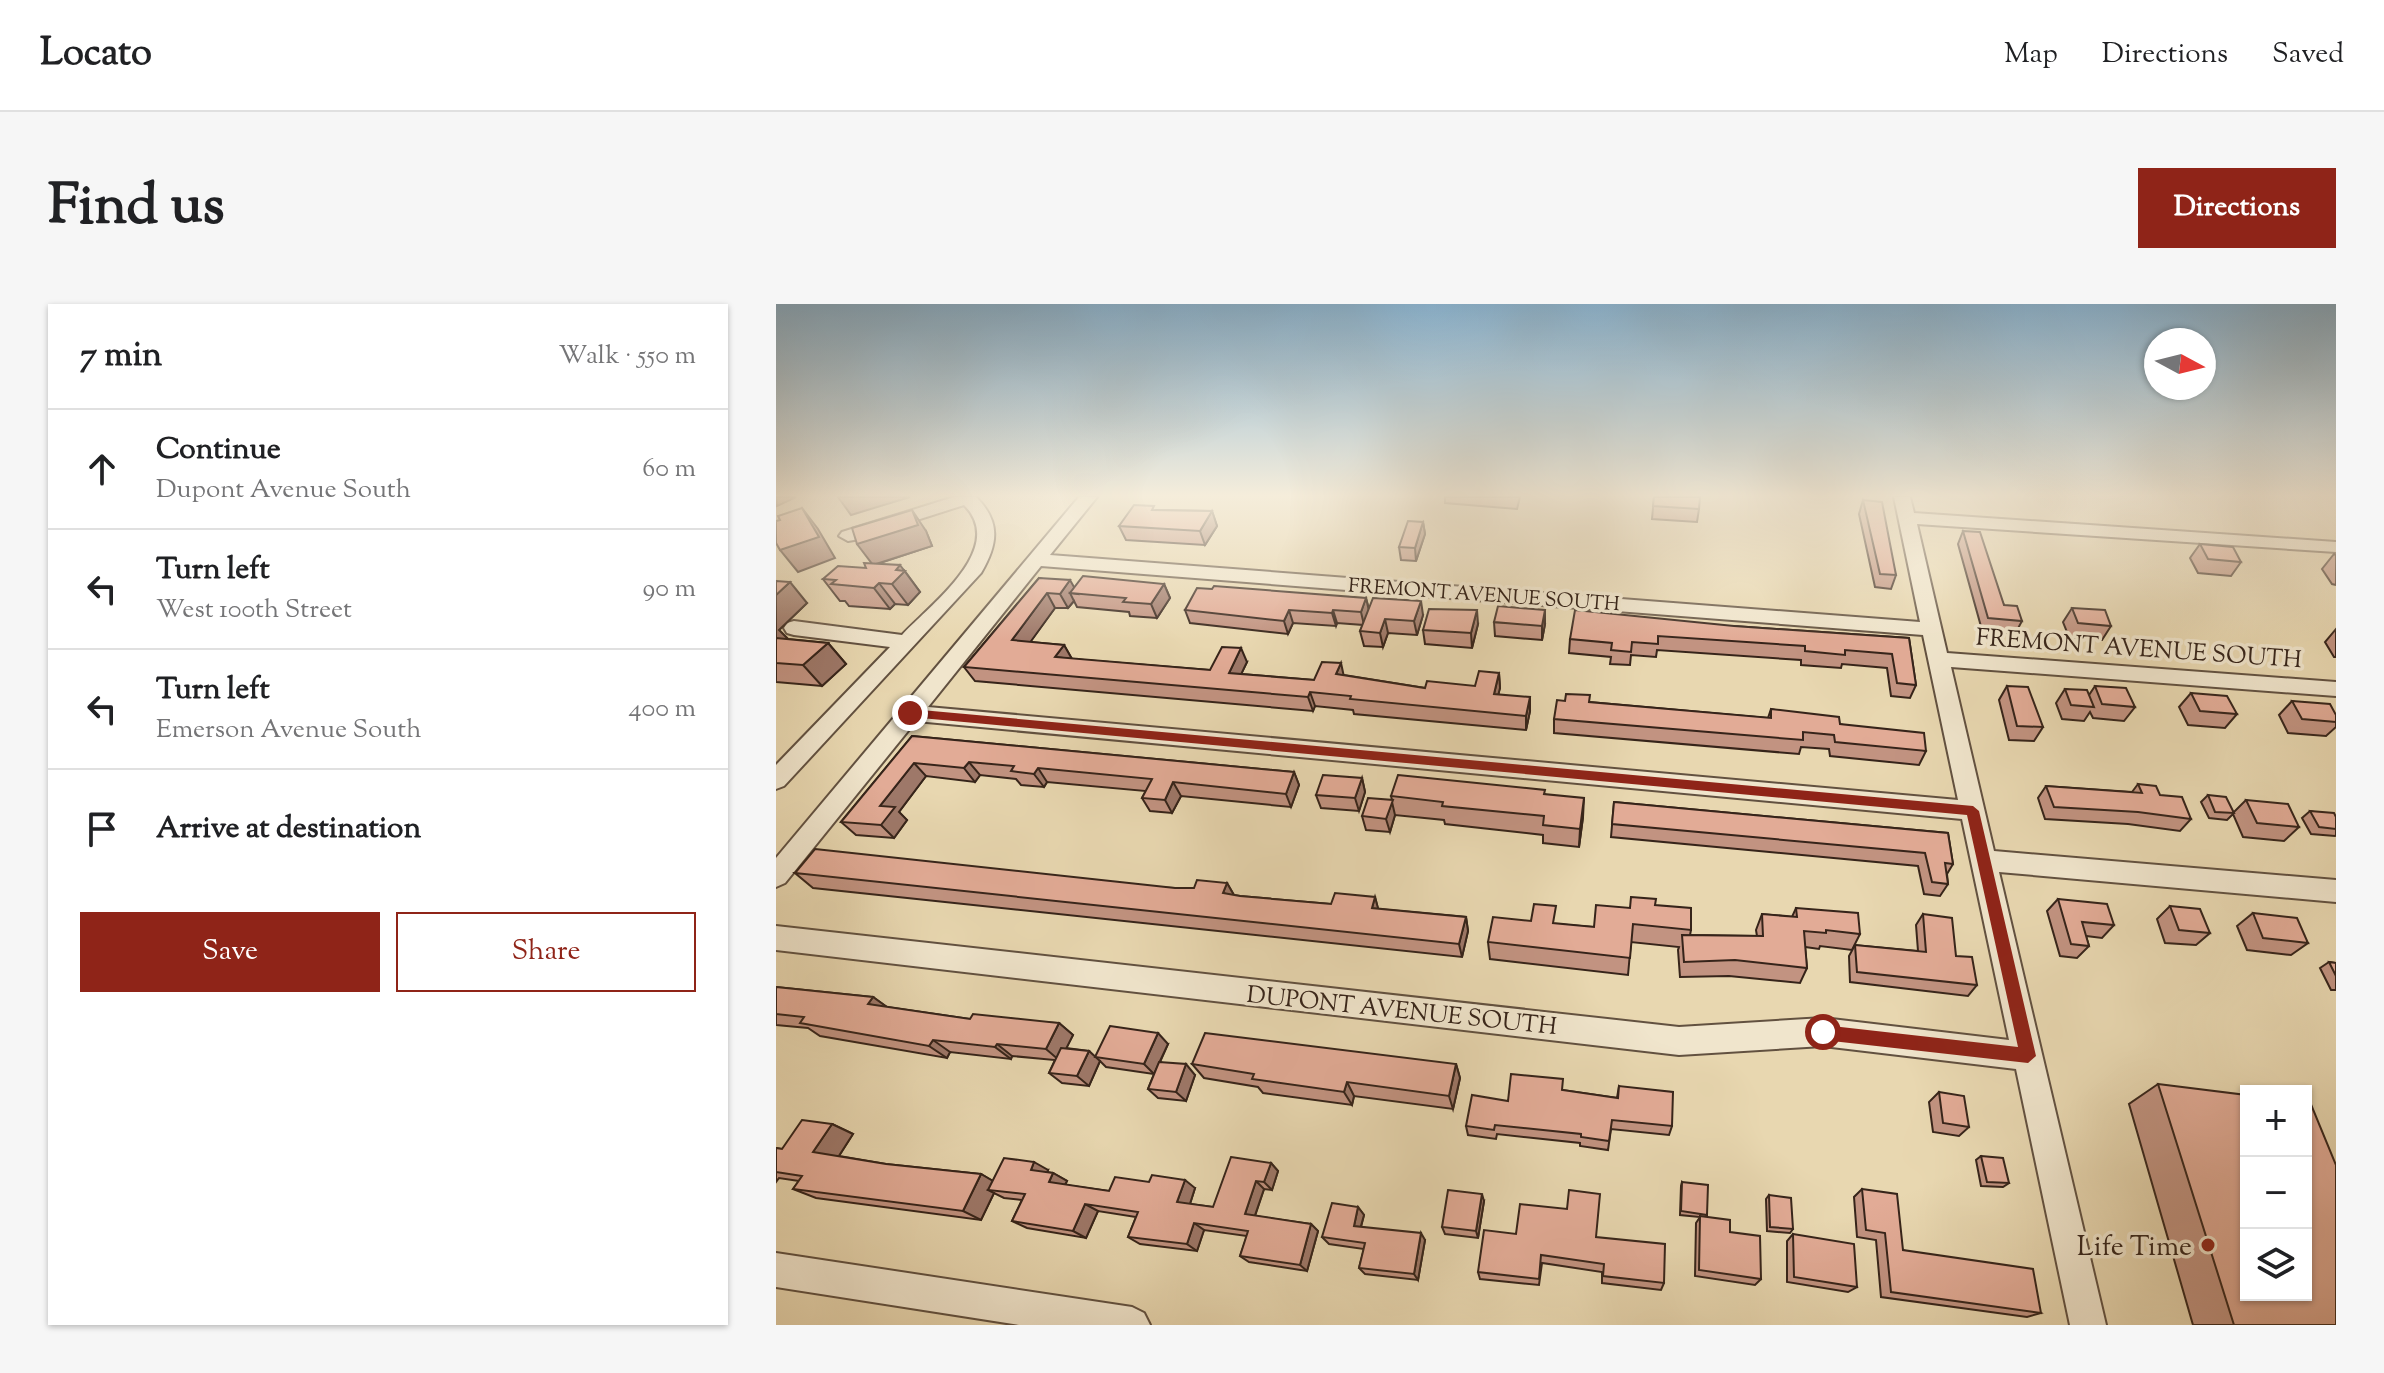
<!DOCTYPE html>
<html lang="en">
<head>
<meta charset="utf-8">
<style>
  body { margin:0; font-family:"Sorts Mill Goudy",serif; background:#f6f6f6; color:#202124 }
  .controls { position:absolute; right:24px; bottom:24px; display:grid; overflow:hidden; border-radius:0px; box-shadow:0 2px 6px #0004 }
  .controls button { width:72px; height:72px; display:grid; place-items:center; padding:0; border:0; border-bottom:2px solid #e0e0e0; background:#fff; color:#202124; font:40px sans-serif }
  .compass { position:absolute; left:1368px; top:24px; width:72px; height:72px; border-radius:50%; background:#fff; box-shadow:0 2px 6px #0004; rotate:97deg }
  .stop { position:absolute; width:24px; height:24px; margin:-18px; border:6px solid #8f2418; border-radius:50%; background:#fff }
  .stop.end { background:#8f2418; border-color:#fff; box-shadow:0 2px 8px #0008 }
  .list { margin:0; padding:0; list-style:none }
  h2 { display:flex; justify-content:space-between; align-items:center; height:104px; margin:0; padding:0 32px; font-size:34px }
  h2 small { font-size:26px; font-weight:400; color:#757577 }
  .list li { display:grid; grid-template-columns:52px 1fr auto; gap:24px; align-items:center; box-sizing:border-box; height:120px; padding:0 32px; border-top:2px solid #e0e0e0 }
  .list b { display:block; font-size:30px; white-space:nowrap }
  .list p { margin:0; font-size:26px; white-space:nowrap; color:#757577 }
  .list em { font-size:26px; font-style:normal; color:#757577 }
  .actions { display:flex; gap:16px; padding:24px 32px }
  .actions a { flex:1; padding:18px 0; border:2px solid #8f2418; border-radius:0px; text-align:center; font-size:28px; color:#8f2418 }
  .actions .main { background:#8f2418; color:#fff }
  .icon { flex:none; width:44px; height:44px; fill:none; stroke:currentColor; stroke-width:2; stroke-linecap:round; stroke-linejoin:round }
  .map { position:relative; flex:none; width:1560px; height:1021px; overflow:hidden; border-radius:0px }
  header { display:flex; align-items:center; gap:48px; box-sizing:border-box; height:112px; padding:0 40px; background:#fff; border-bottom:2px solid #e0e0e0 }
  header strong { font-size:38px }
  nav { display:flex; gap:44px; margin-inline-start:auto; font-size:28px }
  .intro { display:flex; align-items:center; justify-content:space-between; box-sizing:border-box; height:192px; padding:0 48px }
  h1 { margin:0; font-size:56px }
  .button { padding:20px 36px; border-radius:0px; background:#8f2418; color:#fff; font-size:28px; font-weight:700 }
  main { display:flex; gap:48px; padding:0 48px }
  aside { flex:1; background:#fff; border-radius:0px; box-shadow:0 2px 6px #0004 }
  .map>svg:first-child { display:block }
</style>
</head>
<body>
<header>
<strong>Locato</strong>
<nav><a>Map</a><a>Directions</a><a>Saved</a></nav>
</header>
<div class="intro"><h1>Find us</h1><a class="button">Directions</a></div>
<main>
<aside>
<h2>7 min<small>Walk · 550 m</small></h2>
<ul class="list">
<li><svg class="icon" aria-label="ahead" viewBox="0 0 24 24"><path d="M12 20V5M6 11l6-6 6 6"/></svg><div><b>Continue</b><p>Dupont Avenue South</p></div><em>60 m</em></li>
<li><svg class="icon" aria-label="left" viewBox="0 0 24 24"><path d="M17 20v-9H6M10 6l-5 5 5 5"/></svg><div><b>Turn left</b><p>West 100th Street</p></div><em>90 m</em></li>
<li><svg class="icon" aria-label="left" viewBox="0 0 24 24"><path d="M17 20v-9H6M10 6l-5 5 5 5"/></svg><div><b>Turn left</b><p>Emerson Avenue South</p></div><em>400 m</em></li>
<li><svg class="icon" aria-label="arrive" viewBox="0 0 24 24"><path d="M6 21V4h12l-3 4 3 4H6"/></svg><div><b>Arrive at destination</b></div></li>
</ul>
<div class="actions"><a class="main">Save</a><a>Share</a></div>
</aside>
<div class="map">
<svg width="1560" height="1021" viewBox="0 0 1560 1021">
  <rect width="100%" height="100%" fill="#e8d7b0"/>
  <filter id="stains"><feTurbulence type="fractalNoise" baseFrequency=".0025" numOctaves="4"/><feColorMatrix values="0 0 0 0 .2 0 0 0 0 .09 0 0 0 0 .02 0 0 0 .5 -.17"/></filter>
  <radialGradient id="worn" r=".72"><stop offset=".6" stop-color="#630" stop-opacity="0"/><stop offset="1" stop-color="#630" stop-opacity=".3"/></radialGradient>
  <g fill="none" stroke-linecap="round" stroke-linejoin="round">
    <defs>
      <g id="minor">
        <path d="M178 193H200C225 218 222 240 205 269L8 482 0 485V461L114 343 18 331 11 329 8 324 11 319 18 317 126 331C154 301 232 244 188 201L78 236 72 237 63 232 66 228Z"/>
        <path d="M303 193H321L274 251 1144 318 1118 193H1134L1138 209 1560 238V248L1141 220 1171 349 1560 378V392L1175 363 1218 547 1560 576V598L1223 568 1330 1021H1294L1240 765 1047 742 903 751 0 646V622L903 723 1047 714 1233 736 1186 515 140 417 9 579 0 583V554ZM265 262 1147 331 1182 496 152 403Z"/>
        <polygon points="0,949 356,1003 368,1009 374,1021 243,1021 0,983"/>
      </g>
    </defs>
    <use href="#minor" stroke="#625140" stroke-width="4"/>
    <use href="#minor" fill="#f0e5cc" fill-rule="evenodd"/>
  </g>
  <g fill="#c29381" stroke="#36241a" stroke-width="2">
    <polygon points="669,193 744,193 741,205 669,199"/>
    <polygon points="878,193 923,205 921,218 876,215"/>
    <polygon points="1087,196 1120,271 1115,285 1099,283 1083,210"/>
    <polygon points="380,206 436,207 441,222 429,241 350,236 343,222"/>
    <polygon points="647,218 649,230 640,257 625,256 623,243"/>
    <polygon points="150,227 156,242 101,260 128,266 144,288 132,301 119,300 114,305 73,302 69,297 64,297 47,275 90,264"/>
    <polygon points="1187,227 1228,301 1246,317 1239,330 1206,326 1182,240"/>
    <polygon points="1424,240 1465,258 1455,272 1422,269 1414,254"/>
    <polygon points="1558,250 1560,251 1560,281 1556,280 1546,265"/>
    <polygon points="263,274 298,283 388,280 394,294 381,314 354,312 353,308 301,303 298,297 292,304 279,304 254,338 288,341 296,355 434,366 471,358 465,370 538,376 568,371 649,384 699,382 723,369 724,384 722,390 754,407 750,426 578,410 577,406 539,402 537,407 199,377 188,363"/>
    <polygon points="0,277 31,299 3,326 12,335 52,339 70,360 46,382 0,378"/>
    <polygon points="590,294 593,305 647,311 641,331 612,329 607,343 588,342 584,327 587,321 561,319 560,322 517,319 512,330 414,319 409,306"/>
    <polygon points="1296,304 1335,322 1326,336 1293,333 1287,318"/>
    <polygon points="718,318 769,320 766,336 719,332"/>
    <polygon points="702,320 696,344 649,340 647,326"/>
    <polygon points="958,322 1133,334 1140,381 1134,394 1115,392 1111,364 1066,360 1065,364 1025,361 1025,356 881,346 880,353 855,351 854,361 834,360 835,353 793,349 794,335"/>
    <polygon points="1560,325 1560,353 1558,353 1549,338"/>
    <polygon points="1231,382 1267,423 1258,437 1233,436 1223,396"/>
    <polygon points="1319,382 1359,403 1348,417 1317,414 1314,408 1308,417 1286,415 1280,399 1289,385 1313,391"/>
    <polygon points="1415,389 1461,410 1449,424 1412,421 1403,403"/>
    <polygon points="789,397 813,398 992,414 995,405 1064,420 1150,447 1143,461 1054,452 1053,445 1025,443 1023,450 778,429 778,415"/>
    <polygon points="1516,397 1560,411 1560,423 1550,432 1512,429 1503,411"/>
    <polygon points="136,432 518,468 523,481 515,503 405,492 396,509 374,507 366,494 370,487 271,478 268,483 245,481 240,475 204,471 199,478 150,472 123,508 131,516 118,534 80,531 65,518"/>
    <polygon points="586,474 589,488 583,507 545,504 540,491"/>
    <polygon points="1362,480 1415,515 1404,527 1352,520 1269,515 1262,494 1270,482 1356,488"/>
    <polygon points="769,490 807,513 803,543 767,539 767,531 669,520 668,516 619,511 614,528 590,526 586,512 616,496 615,492"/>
    <polygon points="1432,491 1457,509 1470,496 1523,523 1508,537 1467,533 1457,510 1451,516 1433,514 1425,498"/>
    <polygon points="838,498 1172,529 1177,560 1171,570 1172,580 1164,592 1148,590 1142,562 835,533"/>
    <polygon points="1534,507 1560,513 1560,531 1559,532 1535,530 1526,514"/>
    <polygon points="19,569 399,584 418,584 451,579 458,591 464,592 555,600 599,593 602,605 690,613 692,627 686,653 37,584"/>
    <polygon points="1282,595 1338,621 1326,634 1310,632 1313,642 1301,654 1284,652 1271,607"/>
    <polygon points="879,601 915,626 914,631 981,632 980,626 986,610 1016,613 1020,604 1084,630 1076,646 1044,642 1043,645 1029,643 1031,664 1024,679 953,672 904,673 902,646 903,643 855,638 852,671 714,655 712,638 780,620 818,623 853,604"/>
    <polygon points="1394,602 1434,629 1420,641 1389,639 1381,615"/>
    <polygon points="1477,609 1532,639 1515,651 1471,646 1461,622"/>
    <polygon points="1147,610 1180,652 1201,681 1192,692 1074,678 1073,652 1079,641 1142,647 1140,621"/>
    <polygon points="1553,658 1560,659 1560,686 1555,686 1544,664"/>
    <polygon points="0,683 97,693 111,703 194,715 283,719 297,731 290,744 313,747 319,753 392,740 384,758 419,771 410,797 382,794 372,785 378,770 330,763 324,757 313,782 286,779 273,769 279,756 236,752 235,755 174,748 171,754 44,732 32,724 0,721"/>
    <polygon points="416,760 680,760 684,774 677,805 578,792 576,801 487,789 482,783 428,774"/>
    <polygon points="1382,780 1560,1021 1417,1021 1353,800"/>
    <polygon points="843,782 896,822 893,831 835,825 832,846 804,842 804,839 721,830 720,835 692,831 690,822 732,797 787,786 841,794"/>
    <polygon points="1163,788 1193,823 1183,832 1157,828 1153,798"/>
    <polygon points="56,820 77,830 63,852 110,860 205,870 217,877 272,866 271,868 277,869 291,877 289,881 333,887 419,884 414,900 437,903 495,859 502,867 496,886 488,885 479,912 535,920 542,927 531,967 473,958 464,952 471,932 428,926 421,947 364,940 352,933 360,913 322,907 310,934 251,924 236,917 246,896 228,894 218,889 205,916 40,894 17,885 23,877 3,874 0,878 0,844 6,845"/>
    <polygon points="1205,852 1233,879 1227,883 1205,882 1200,856"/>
    <polygon points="906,878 931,911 930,913 954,928 985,975 979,981 919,972 920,919 924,913 904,911 905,882"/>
    <polygon points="1086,885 1127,946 1265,1009 1251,1013 1105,993 1100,936 1081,933 1078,893"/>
    <polygon points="993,891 1017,925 1014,929 991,927 990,895"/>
    <polygon points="708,897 702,934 669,930 666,923"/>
    <polygon points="582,903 588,911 585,923 649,936 642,976 589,970 583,964 588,945 553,940 546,933"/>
    <polygon points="740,930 820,933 888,979 885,986 826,979 826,968 766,959 763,981 704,975 702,968"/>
    <polygon points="1017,930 1081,983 1072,988 1011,978 1011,937"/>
  </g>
  <g fill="#9e7869" stroke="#36241a" stroke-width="2">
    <polygon points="0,193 20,193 1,202"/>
    <polygon points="62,193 134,193 75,211"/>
    <polygon points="26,204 42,225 59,254 22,268 4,246"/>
    <polygon points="136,206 150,227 156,242 97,261 81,240"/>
    <polygon points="436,207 441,222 429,241 424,227"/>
    <polygon points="647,218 649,230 640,257 639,244"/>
    <polygon points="124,261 144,288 132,301 116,280 120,266"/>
    <polygon points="294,276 302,290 294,289 298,297 292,304 284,290"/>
    <polygon points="14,278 31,299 3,326 12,335 0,346 0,291"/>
    <polygon points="103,279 119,300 114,305 98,284"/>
    <polygon points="388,280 394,294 381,314 375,300"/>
    <polygon points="271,289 279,304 245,351 236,336"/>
    <polygon points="590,294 593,307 588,321 585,308"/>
    <polygon points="645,297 647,311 641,331 638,317"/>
    <polygon points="513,306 517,319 512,330 508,317"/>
    <polygon points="557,306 561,319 560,322 556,309"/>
    <polygon points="701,306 702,320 696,344 695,329"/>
    <polygon points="769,306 769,320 766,336 766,322"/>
    <polygon points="609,315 612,329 607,343 604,329"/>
    <polygon points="52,339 70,360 46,382 27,361"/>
    <polygon points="288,341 296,355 279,353"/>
    <polygon points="465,344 471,358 459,383 453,369"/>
    <polygon points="565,359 568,373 560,370"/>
    <polygon points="723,369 724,384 719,404 718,390"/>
    <polygon points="534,388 539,402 537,407 532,393"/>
    <polygon points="754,393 754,407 750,426 750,412"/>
    <polygon points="193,458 204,471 199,478 188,464"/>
    <polygon points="138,459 150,472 123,508 131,516 118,534 105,521 104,502"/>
    <polygon points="262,464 271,478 268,483 258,470"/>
    <polygon points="518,468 523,481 515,503 510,490"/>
    <polygon points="586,474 589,488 583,507 579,494"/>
    <polygon points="397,478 405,492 396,509 389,496"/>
    <polygon points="808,494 807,513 803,543 804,525"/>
    <polygon points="616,498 619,511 614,528 610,515"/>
    <polygon points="451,579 459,593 447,589"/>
    <polygon points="599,593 603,608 596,604"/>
    <polygon points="690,613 692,627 686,653 683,640"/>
    <polygon points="97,693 115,706 92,700"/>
    <polygon points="283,719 297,731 284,757 270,745"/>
    <polygon points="382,729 392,740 378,770 368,760"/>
    <polygon points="157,736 174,748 171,754 153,742"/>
    <polygon points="221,740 236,752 235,755 219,743"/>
    <polygon points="313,747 324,757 313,782 301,772"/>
    <polygon points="410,760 419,771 410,797 400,788"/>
    <polygon points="680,760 684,774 677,805 673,792"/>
    <polygon points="571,778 578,792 576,801 568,788"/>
    <polygon points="56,820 77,830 59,858 37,848"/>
    <polygon points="258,858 272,866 269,874 255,866"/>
    <polygon points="495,859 502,867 496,886 488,878"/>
    <polygon points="277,869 291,877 286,886 273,878"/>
    <polygon points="205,870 222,880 212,886 218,889 205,916 187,907"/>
    <polygon points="409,876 419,884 412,906 401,898"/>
    <polygon points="480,877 488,885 477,917 469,910"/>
    <polygon points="706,890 708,897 702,934 700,927"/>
    <polygon points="309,900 322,907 310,934 297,927"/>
    <polygon points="582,903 588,911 583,929 578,922"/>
    <polygon points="418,919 428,926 421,947 411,940"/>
    <polygon points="535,920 542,927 531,967 524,961"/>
    <polygon points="645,929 649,936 642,976 638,970"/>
  </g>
  <g fill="#e2ab96" stroke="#36241a" stroke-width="2">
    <polygon points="878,193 924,193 923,205 877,202"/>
    <polygon points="1087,196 1106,198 1120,271 1104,270"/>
    <polygon points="358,201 378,202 376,206 436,207 424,227 343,222"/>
    <polygon points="26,204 43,233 4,246 0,239 0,217 4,216 2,212"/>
    <polygon points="136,206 142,221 81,240 76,224"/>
    <polygon points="632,217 647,218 639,244 623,243"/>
    <polygon points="1187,227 1204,228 1228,301 1241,302 1246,317 1212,314"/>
    <polygon points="1424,240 1457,243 1465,258 1432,255"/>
    <polygon points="88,259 124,261 120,266 129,267 116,280 103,279 98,284 55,280 60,276 47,275 62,262 90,264"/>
    <polygon points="307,272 388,280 375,300 347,298 350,294 294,289"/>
    <polygon points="263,274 294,276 284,290 271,289 236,336 288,341 279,353 434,366 446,343 465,344 453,369 538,376 546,358 565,359 560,370 649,384 651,377 699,382 703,367 723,369 718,390 754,393 750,412 574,395 575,392 534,388 532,393 188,363"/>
    <polygon points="0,277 14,278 0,291"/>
    <polygon points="438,282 590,294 585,308 557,306 556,309 513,306 508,317 409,306 421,284 436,285"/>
    <polygon points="597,294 645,297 638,317 609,315 604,329 584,327"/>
    <polygon points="722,302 769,306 766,322 718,318"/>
    <polygon points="1296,304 1329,306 1335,322 1302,319"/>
    <polygon points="653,305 701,306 695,329 647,326"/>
    <polygon points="799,306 958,322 1133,334 1140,381 1121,379 1116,350 1069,346 1069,351 1029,347 1029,342 882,332 882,340 856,338 855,348 835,346 836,339 794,335"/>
    <polygon points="0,334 52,339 27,361 0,359"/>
    <polygon points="1231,382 1252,383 1267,423 1241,422"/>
    <polygon points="1319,382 1350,384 1359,403 1326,400"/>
    <polygon points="1289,385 1311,386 1318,403 1295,401"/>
    <polygon points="1415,389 1451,392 1461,410 1424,407"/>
    <polygon points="790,390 814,391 813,398 995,414 995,405 1063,413 1064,420 1148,429 1150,447 1059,438 1058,431 1027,428 1027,436 778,415 781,396 789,397"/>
    <polygon points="1516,397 1554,400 1560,411 1560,418 1526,415"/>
    <polygon points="136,432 518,468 510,490 397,478 389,496 366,494 376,475 262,464 258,470 235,467 238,462 193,458 188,464 138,459 104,502 119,503 105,521 65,518"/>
    <polygon points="547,471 586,474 579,494 540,491"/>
    <polygon points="622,471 769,486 768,490 808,494 804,525 767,521 768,512 666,502 667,498 615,492"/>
    <polygon points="1362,480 1380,482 1384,491 1406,493 1415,515 1362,508 1278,503 1270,482 1366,489"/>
    <polygon points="1432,491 1450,493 1458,509 1439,508"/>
    <polygon points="592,494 617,496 610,515 586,512"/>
    <polygon points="1470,496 1512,500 1523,523 1481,519"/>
    <polygon points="838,498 1172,529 1177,560 1169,559 1172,580 1156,578 1149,549 836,520"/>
    <polygon points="1534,507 1558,509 1560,513 1560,525 1543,523"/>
    <polygon points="39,545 399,584 418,584 421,576 451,579 447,589 464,592 555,600 559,589 599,593 596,604 690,613 683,640 19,569"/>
    <polygon points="855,593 880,595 879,601 915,604 915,626 857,620 854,654 712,638 717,613 755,617 758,600 780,602 777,619 818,623 820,601 854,604"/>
    <polygon points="1282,595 1331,600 1338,621 1306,618 1313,642 1295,640"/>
    <polygon points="1394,602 1424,605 1434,629 1403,626"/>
    <polygon points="1020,604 1082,609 1084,630 1050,626 1050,629 1028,627 1031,664 959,656 908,658 906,631 987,632 986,610 1021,613"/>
    <polygon points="1477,609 1521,614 1532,639 1487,634"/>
    <polygon points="1147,610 1176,614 1180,652 1196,653 1201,681 1081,668 1079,641 1150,648"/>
    <polygon points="1553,658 1560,659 1560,672"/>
    <polygon points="0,683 97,693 92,700 194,715 197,710 283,719 270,745 221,740 219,743 157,736 153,742 24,719 28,713 0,710"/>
    <polygon points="334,722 382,729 368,760 319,753"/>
    <polygon points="429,729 680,760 673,792 571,778 568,788 476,775 478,770 416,760"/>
    <polygon points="285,744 313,747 301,772 273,769"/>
    <polygon points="383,758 410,760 400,788 372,785"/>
    <polygon points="735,770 787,775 786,786 842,794 843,782 897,788 896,822 836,816 833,837 805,833 805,830 719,821 718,826 690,822 696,791 732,797"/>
    <polygon points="1382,780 1470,791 1470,991 1530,991 1530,798 1534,798 1560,861 1560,1021 1458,1021"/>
    <polygon points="1163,788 1188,792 1193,823 1167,819"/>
    <polygon points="26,816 56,820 37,848 110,860 205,870 187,907 17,885 26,872 0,868 0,844 6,845"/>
    <polygon points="1205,852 1227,854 1233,879 1211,878"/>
    <polygon points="455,853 495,859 488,878 480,877 469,910 535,920 524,961 464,952 472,927 418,919 411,940 352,933 362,908 309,900 297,927 236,917 249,890 212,886 228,854 258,858 255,866 277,869 273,878 333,887 339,873 373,878 376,871 409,876 401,898 437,903"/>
    <polygon points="906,878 932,881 931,911 905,907"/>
    <polygon points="1086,885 1121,890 1127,946 1257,965 1265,1009 1115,988 1109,929 1090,926"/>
    <polygon points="672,886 706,890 700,927 666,923"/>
    <polygon points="793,886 824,890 820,933 889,940 888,979 827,972 828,960 765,951 763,975 702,968 708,926 740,930 744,900 791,905"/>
    <polygon points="993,891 1015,894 1017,925 994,923"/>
    <polygon points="556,899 582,903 578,922 645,929 638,970 583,964 589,939 546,933"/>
    <polygon points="924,912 954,916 954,928 984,932 985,975 923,966"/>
    <polygon points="1017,930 1078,940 1081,983 1018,973"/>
  </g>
  <linearGradient id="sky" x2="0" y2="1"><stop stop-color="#89b5d4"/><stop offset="0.57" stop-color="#f5eddb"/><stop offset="1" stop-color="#f5eddb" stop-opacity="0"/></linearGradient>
  <rect width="1560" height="336" fill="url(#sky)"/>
  <polygon fill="#8f2418" points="134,405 1197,502 1203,507 1260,752 1252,759 1047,736 1039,728 1047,721 1242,743 1191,511 134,413 128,409"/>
  <circle fill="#8f2418" stroke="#f0e5cc" stroke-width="3" cx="1432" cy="941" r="8"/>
  <g text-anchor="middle" stroke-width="7" stroke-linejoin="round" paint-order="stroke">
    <g font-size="20" fill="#36241a" stroke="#f0e5cc">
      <text transform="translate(708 290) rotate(4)" y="7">FREMONT AVENUE SOUTH</text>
    </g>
    <g font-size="24" fill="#36241a" stroke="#f0e5cc">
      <text transform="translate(1363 344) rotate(4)" y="8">FREMONT AVENUE SOUTH</text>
      <text transform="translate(626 706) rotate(6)" y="8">DUPONT AVENUE SOUTH</text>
    </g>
    <g font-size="28" fill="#36241a" stroke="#f0e5cc" text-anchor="end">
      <text x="1416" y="951">Life Time</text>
    </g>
  </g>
  <rect width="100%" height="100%" filter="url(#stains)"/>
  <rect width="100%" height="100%" fill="url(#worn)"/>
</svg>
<div class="controls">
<button>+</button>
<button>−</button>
<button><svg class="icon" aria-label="layers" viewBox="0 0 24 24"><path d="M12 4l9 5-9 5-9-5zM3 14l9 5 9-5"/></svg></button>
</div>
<svg class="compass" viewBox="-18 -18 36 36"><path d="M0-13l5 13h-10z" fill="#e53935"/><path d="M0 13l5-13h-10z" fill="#757577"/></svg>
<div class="stop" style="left:1047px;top:728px"></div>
<div class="stop end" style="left:134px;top:409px"></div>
</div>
</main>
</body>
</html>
